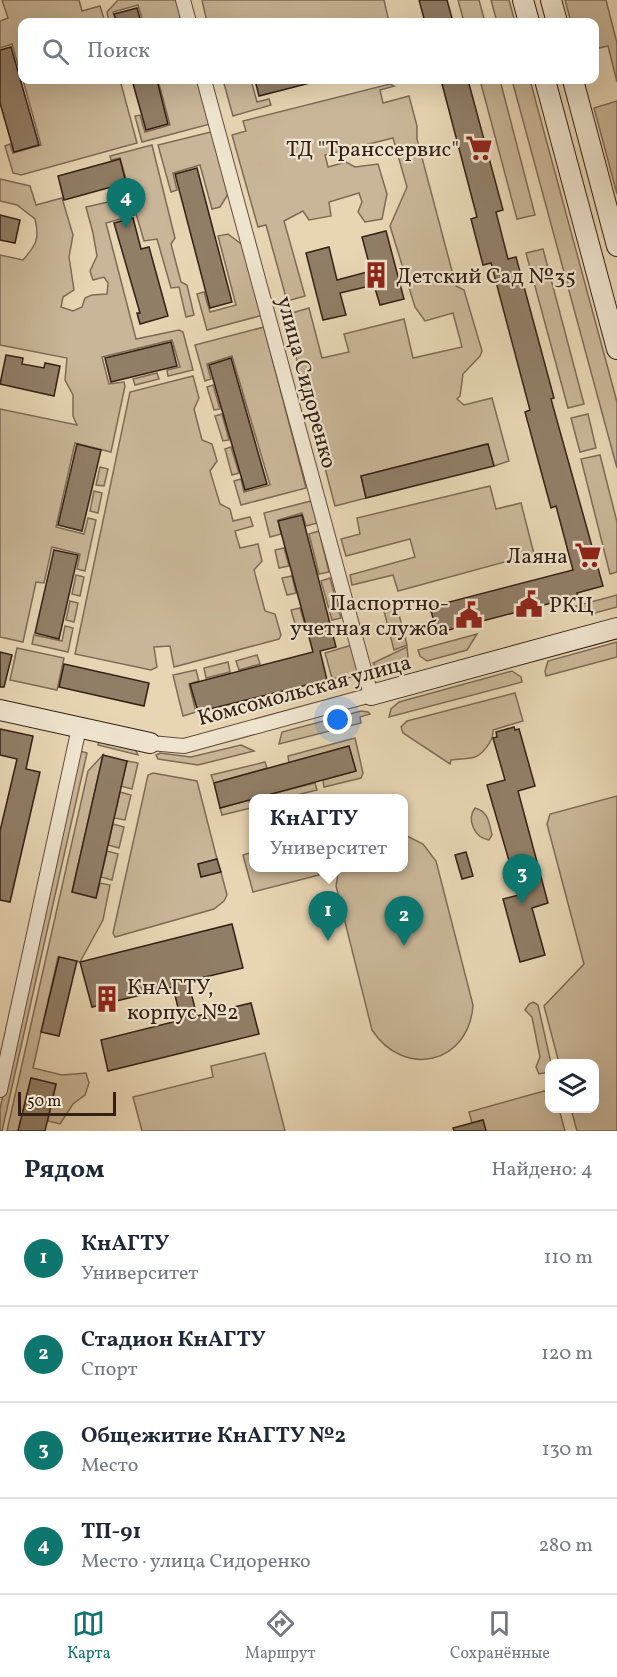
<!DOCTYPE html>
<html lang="ru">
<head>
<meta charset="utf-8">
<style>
  body { margin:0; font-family:Vollkorn,serif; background:#f6f6f7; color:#1f2937 }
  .controls { position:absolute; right:18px; bottom:18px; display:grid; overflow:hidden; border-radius:12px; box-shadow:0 6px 24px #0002 }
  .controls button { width:54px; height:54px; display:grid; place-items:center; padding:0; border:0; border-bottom:2px solid #e0e1e3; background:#fff; color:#1f2937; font:30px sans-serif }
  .scale { position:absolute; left:18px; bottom:15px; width:98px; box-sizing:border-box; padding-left:6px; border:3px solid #342014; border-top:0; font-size:16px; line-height:21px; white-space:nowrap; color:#342014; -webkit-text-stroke:4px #efe4ce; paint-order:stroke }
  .you { position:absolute; left:338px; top:720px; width:21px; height:21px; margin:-15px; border:4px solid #fff; border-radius:50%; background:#1a73e8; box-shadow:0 0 0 9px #1a73e833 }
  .badge { display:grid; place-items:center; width:39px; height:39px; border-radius:50%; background:#0f766e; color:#fff; font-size:20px; font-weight:700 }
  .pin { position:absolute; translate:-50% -50px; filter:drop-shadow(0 2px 3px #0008) }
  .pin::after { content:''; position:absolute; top:32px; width:21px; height:18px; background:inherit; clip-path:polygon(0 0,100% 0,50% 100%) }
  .popup { position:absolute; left:249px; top:794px; width:159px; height:78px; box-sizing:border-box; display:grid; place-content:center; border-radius:12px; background:#fff; filter:drop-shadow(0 2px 4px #0005); font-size:20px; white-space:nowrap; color:#747a83 }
  .popup b { font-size:22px; color:#1f2937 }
  .popup::after { content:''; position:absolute; left:50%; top:100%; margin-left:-12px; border:12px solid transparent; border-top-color:#fff }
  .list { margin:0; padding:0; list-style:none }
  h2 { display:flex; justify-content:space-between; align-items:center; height:78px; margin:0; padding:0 24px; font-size:26px }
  h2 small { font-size:20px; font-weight:400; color:#747a83 }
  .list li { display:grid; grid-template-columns:39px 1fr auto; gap:18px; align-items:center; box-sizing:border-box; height:96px; padding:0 24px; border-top:2px solid #e0e1e3 }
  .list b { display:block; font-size:22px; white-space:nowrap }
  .list p { margin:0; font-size:20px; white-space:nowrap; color:#747a83 }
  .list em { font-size:20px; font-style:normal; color:#747a83 }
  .icon { flex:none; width:33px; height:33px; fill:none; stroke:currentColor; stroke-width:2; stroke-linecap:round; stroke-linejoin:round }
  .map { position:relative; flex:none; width:617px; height:1131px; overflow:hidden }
  .search { position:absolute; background:#fff; box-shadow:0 6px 24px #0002; left:18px; right:18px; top:18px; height:66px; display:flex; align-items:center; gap:15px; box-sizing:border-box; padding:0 21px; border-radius:12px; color:#747a83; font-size:22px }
  .sheet { height:462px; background:#fff }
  nav { display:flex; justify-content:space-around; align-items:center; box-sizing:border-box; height:84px; border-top:2px solid #e0e1e3; background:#fff; font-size:16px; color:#747a83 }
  nav a { display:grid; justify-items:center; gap:3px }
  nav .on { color:#0f766e }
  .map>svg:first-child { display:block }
</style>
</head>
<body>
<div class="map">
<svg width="617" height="1131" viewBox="0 0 617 1131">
  <rect width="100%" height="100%" fill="#e7d5b3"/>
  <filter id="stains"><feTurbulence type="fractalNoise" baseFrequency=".00333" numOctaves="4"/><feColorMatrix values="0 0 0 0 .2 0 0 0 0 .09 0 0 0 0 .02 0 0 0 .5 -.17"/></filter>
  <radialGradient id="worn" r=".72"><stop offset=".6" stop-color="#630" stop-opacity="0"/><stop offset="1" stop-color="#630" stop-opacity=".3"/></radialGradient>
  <g fill="#c9b698" stroke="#7e6b56" stroke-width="1.5">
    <polygon points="2,0 79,0 82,11 100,6 105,22 22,22 22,79 12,44 0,48 0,21 8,18"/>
    <polygon points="118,0 177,0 183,22 143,22 138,5 113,12 116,22 109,22 107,12"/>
    <polygon points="202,0 384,0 389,22 207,22"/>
    <polygon points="458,0 479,0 485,22 464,22"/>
    <polygon points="491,0 509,0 515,22 497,22"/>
    <polygon points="565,0 606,0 617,43 617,82 608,46 595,49 594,22 571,22"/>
    <polygon points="23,80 120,80 137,143 21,175 13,173 5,146 10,144 13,153 41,145"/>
    <polygon points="158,80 198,80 210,124 142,142 135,116 140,115 145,132 170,125"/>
    <polygon points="223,80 251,80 257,102 269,99 271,105 233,116"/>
    <polygon points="480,80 500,80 535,215 517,219"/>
    <polygon points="512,80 530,80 617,402 617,468"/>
    <polygon points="390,84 394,86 380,90 383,103 409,96 417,126 417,139 456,286 464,290 482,351 480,356 463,374 460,396 457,399 464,405 492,398 509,461 494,466 487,444 361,476 366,498 335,506 285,315 309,308 322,358 349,352 344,334 404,319 413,358 462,347 453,313 425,321 415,307 390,226 407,187 393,138 325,155 328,167 346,162 355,167 378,164 387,194 382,219 365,222 358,212 362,202 359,193 329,202 331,216 309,220 303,211 284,221 305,296 287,301 266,225 258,227 232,135 246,131 243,121"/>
    <polygon points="617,101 617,194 594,108"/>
    <polygon points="215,131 230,191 220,207 212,209 200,165 173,173 177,190 171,192 158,145"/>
    <polygon points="152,145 175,238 171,244 181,282 187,285 194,315 186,317 179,287 171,288 157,239 144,241 120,158 111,160 110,156"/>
    <path d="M0 179 30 186 36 205 62 198 73 235 69 257 74 290 63 297 61 307 73 311 82 307 85 298 92 295 107 294 108 283 104 277 93 280 90 271 97 256 93 233 86 207 130 197 135 215 106 223 136 339 179 330 183 332 193 370 168 376 167 370 180 367 172 340 102 357 109 384 124 382 125 386 111 452 75 443 56 527 84 534 88 518 96 520 85 571 77 569 80 554 52 547 44 583 36 582 23 642 0 637V409L77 425 73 416V395L65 380 67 358 0 345V255L23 260C36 245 40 239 35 219L17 205 0 201Z"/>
    <polygon points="228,234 245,247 263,315 207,330 197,294 204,292 210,312 236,305 218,236"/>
    <polygon points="543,249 584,404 568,408 526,253"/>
    <polygon points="264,327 306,488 241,505 234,481 241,479 244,492 270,485 232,356 207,364 211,379 205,381 195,345"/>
    <polygon points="157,373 159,379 135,385 133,379"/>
    <polygon points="193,376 199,398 194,409 202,440 212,444 217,461 210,471 220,504 230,509 233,521 250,517 253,526 235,531 240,548 258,544 262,561 254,570 265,611 275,614 281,635 279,639 174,667 170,646 154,647 157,667 151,670 75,654 130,392"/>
    <polygon points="213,385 220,409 214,410 207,387"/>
    <polygon points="222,414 229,440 223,441 215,416"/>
    <polygon points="588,414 596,448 580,452 571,418"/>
    <polygon points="231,447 239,473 232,475 225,449"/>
    <polygon points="600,455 617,522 617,572 610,574 581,459"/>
    <polygon points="100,467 108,469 104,486 96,485"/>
    <polygon points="490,486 496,509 521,503 534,554 398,591 393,575 352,585 350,575 415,557 410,539 346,556 341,539 360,534 357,518"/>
    <polygon points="94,491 102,493 98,513 90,511"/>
    <polygon points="311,501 317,523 306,526 302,513 278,520 281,534 270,537 264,513"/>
    <polygon points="319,531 329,572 319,574 309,534"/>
    <polygon points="284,548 289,566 279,568 275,550"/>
    <polygon points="76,575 84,577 80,596 72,594"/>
    <polygon points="292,576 296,593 287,595 282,578"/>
    <polygon points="330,578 341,618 332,620 321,581"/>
    <polygon points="617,595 617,607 591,614 576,606"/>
    <polygon points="70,601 78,603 74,622 66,620"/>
    <polygon points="397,607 407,645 394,650 384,611"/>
    <polygon points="300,608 305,625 296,627 291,610"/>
    <polygon points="65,626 73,628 68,652 32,644 34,635 62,641"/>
    <polygon points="477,634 467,650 427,661 420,656 418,650"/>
    <polygon points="617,642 617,657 546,676 545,671 548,661"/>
    <polygon points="352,645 360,675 343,679 332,678 325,653"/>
    <path d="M407 647 408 657C402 664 384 668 375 666L373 663Z"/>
    <polygon points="17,648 64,658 57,690 10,680"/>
    <polygon points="257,655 260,664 239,670 236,661"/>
    <polygon points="228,662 230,672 206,678 204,668"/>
    <polygon points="196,670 199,681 189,684 196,712 183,716 173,675"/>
    <polygon points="512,671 521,677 522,682 389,717 391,709 399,702"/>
    <path d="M515 693 523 721 493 730C494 740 482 757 471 758 464 759 458 759 451 760L450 764 403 733 401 727 407 721Z"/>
    <polygon points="361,711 368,712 370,714 360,717 361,723 279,744 282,732"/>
    <polygon points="355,738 363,773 361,778 324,787 323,780 356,771 349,747 289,763 288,756"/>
    <polygon points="99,741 135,749 138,755 98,745"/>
    <polygon points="241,745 254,751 198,765 158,759 156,755 160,753 191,757"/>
    <polygon points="80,751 87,753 2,1131 0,1131 0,1109"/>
    <polygon points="103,755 72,892 96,898 100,883 110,885 103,920 80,962 58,957 33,1068 62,1075 86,1073 89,1083 85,1095 73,1104 60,1124 48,1121 56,1084 31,1078 18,1131 7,1131 88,771"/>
    <polygon points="127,761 138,763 132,789 121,786"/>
    <polygon points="265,762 267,768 214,783 211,775"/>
    <polygon points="153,773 197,781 217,859 198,864 201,876 221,872 227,895 224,901 214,909 115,937 113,933 148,775"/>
    <polygon points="315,783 317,790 285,798 256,798"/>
    <polygon points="120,792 131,795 125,820 114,818"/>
    <polygon points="617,796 617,1131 577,1131 571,1109 594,1108 594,1064 559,1063 544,1006 584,964 547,824 550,814"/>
    <polygon points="249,800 251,808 222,815 220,808"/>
    <path d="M475 808C489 812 489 823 492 835L489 840C475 838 466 820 475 808Z"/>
    <polygon points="113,824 124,827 119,848 108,845"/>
    <path d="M403 834 423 844 436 861 473 1005C469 1064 404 1079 372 1030L336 886 339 868H403Z"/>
    <polygon points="107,851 118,854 112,880 101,877"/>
    <polygon points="253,852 253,868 317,868 319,875 253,892 243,855"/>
    <polygon points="533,1002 538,1005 551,1063 550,1064 549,1072 539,1074 536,1067 540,1057 532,1017 525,1010 529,1004"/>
    <polygon points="265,1053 285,1131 142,1131 133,1097 213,1077 211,1066"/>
    <polygon points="544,1091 549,1093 550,1108 559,1109 565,1131 486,1131 483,1120 472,1123 469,1112"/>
  </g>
  <g fill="#917e67" stroke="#342014" stroke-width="1.5">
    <polygon points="419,0 447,0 453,22 425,22"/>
    <polygon points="137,8 141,22 117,22 114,14"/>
    <polygon points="11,47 39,145 14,152 0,103 0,50"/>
    <polygon points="132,80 157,80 168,124 146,130"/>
    <polygon points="255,80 309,80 310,83 259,96"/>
    <polygon points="441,80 468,80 503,210 496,212 508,259 516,257 554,398 551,399 603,586 577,593 578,596 437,633 430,607 573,570 556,506 551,508 525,412 530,410 491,263 483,265 471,219 477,217"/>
    <polygon points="120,159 126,183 64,200 58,176"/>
    <polygon points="197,168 232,302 210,308 175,174"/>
    <polygon points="0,215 20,220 15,243 0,240"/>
    <polygon points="133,218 141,249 149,247 168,316 140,324 137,313 140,313 114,223"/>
    <polygon points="386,231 404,299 380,305 374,285 340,293 346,315 323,320 306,253 329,247 337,280 371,271 362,237"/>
    <polygon points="171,342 177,366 111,382 105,358"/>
    <polygon points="6,355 23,358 22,364 44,368 45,363 60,366 54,396 0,384"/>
    <polygon points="231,358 267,484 245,490 209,365"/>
    <polygon points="77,444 101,450 82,531 58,525"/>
    <polygon points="488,444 494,466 366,498 361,476"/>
    <polygon points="302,515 336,647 320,651 327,680 198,712 190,684 313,652 278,521"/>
    <polygon points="54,550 78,555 59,639 35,633"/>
    <polygon points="0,652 12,655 4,687 0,687"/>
    <polygon points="64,664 149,683 144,706 59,687"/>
    <polygon points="514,727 515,730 519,729 535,786 518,791 548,903 532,908 545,955 520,962 503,899 519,895 487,785 505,780 493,738 497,737 496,732"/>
    <polygon points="0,729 33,736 26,769 40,772 10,902 0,900 0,831 17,759 0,755"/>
    <polygon points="349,746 356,771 220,808 214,783"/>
    <polygon points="103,755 127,761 96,898 72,892"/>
    <polygon points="466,852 473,876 462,879 455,855"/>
    <polygon points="217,859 221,872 201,877 198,864"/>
    <polygon points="232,924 243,968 188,981 197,1016 251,1003 259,1034 108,1071 101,1040 181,1020 173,987 92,1007 80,962"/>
    <polygon points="59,957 77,961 59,1036 41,1032"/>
    <polygon points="31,1078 56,1084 45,1131 18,1131"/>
    <polygon points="483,1120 486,1131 454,1131 453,1128"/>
  </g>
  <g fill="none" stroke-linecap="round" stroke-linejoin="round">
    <defs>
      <g id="street">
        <polyline points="183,0 189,22"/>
        <polyline points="150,743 184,746 371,695 204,80"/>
        <polyline points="0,1090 79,728"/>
      </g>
      <g id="secondary">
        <polyline points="523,0 529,22"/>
        <polyline points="551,0 557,22"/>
        <polyline points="545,80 617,349"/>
        <polyline points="573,80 617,246"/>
        <polyline points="371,695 617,628"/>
        <polyline points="0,710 150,743"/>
      </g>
    </defs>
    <use href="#street" stroke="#614d3c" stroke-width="16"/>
    <use href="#secondary" stroke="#342014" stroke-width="22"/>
    <use href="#street" stroke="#efe4ce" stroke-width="14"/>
    <use href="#secondary" stroke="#efe4ce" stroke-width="20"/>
  </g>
  <defs>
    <symbol id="supermarket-bare" viewBox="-9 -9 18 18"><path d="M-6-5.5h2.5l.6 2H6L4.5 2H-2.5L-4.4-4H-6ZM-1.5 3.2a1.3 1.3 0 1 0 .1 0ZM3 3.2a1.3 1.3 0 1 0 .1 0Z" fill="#8f2418" stroke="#efe4ce" stroke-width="2.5" paint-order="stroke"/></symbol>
    <symbol id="building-bare" viewBox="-9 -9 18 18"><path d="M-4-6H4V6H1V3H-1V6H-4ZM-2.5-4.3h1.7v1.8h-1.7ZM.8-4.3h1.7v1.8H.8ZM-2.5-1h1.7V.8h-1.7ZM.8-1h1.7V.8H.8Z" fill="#8f2418" stroke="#efe4ce" stroke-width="2.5" paint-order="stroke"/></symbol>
    <symbol id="civic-bare" viewBox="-9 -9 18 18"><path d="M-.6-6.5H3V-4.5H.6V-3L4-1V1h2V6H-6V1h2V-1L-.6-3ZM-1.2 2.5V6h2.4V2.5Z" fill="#8f2418" stroke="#efe4ce" stroke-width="2.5" paint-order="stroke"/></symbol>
  </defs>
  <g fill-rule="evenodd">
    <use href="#supermarket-bare" x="460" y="129" width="38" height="38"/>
    <use href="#building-bare" x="357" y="256" width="38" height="38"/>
    <use href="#supermarket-bare" x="569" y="536" width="38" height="38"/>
    <use href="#civic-bare" x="510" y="585" width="38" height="38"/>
    <use href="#civic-bare" x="450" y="596" width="38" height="38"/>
    <use href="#building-bare" x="88" y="980" width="38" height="38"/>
  </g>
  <g text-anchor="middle" stroke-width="4.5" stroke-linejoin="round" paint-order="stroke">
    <g font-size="22" fill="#342014" stroke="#efe4ce" text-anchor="end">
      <text x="459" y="156">ТД "Транссервис"</text>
      <text x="396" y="283" text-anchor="start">Детский Сад №35</text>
      <text x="568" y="563">Лаяна</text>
      <text x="449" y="610">Паспортно-<tspan x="449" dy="25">учетная служба</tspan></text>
      <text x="549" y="612" text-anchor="start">РКЦ</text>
      <text x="127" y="994" text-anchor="start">КнАГТУ,<tspan x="127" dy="25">корпус №2</tspan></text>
    </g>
    <g font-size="22" fill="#342014" stroke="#efe4ce">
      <text transform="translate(308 382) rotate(75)" y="8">улица Сидоренко</text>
      <text transform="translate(304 689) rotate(-15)" y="8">Комсомольская улица</text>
    </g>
  </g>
  <rect width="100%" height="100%" filter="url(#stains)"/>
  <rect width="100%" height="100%" fill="url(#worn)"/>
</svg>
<div class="controls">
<button><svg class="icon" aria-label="layers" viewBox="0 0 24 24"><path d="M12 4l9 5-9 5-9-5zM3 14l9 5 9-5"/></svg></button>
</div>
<div class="scale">50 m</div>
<div class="you"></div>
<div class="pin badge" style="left:328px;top:941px">1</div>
<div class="popup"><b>КнАГТУ</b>Университет</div>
<div class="pin badge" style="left:404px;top:946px">2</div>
<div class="pin badge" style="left:522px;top:904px">3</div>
<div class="pin badge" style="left:126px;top:228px">4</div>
<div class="search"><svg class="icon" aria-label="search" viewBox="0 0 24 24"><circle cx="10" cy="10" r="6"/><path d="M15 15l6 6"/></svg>Поиск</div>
</div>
<section class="sheet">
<h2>Рядом<small>Найдено: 4</small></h2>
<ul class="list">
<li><span class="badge">1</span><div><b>КнАГТУ</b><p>Университет</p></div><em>110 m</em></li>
<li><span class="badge">2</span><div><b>Стадион КнАГТУ</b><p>Спорт</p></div><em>120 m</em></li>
<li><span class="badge">3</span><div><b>Общежитие КнАГТУ №2</b><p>Место</p></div><em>130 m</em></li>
<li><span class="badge">4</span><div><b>ТП-91</b><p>Место · улица Сидоренко</p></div><em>280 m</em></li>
</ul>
</section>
<nav>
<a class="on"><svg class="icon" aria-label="map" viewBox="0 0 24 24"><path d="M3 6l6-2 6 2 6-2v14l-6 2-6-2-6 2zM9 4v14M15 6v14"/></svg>Карта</a>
<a><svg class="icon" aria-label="directions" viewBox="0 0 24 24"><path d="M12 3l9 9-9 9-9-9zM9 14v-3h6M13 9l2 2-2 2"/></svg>Маршрут</a>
<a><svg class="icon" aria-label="saved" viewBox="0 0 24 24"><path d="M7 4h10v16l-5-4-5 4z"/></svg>Сохранённые</a>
</nav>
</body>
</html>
